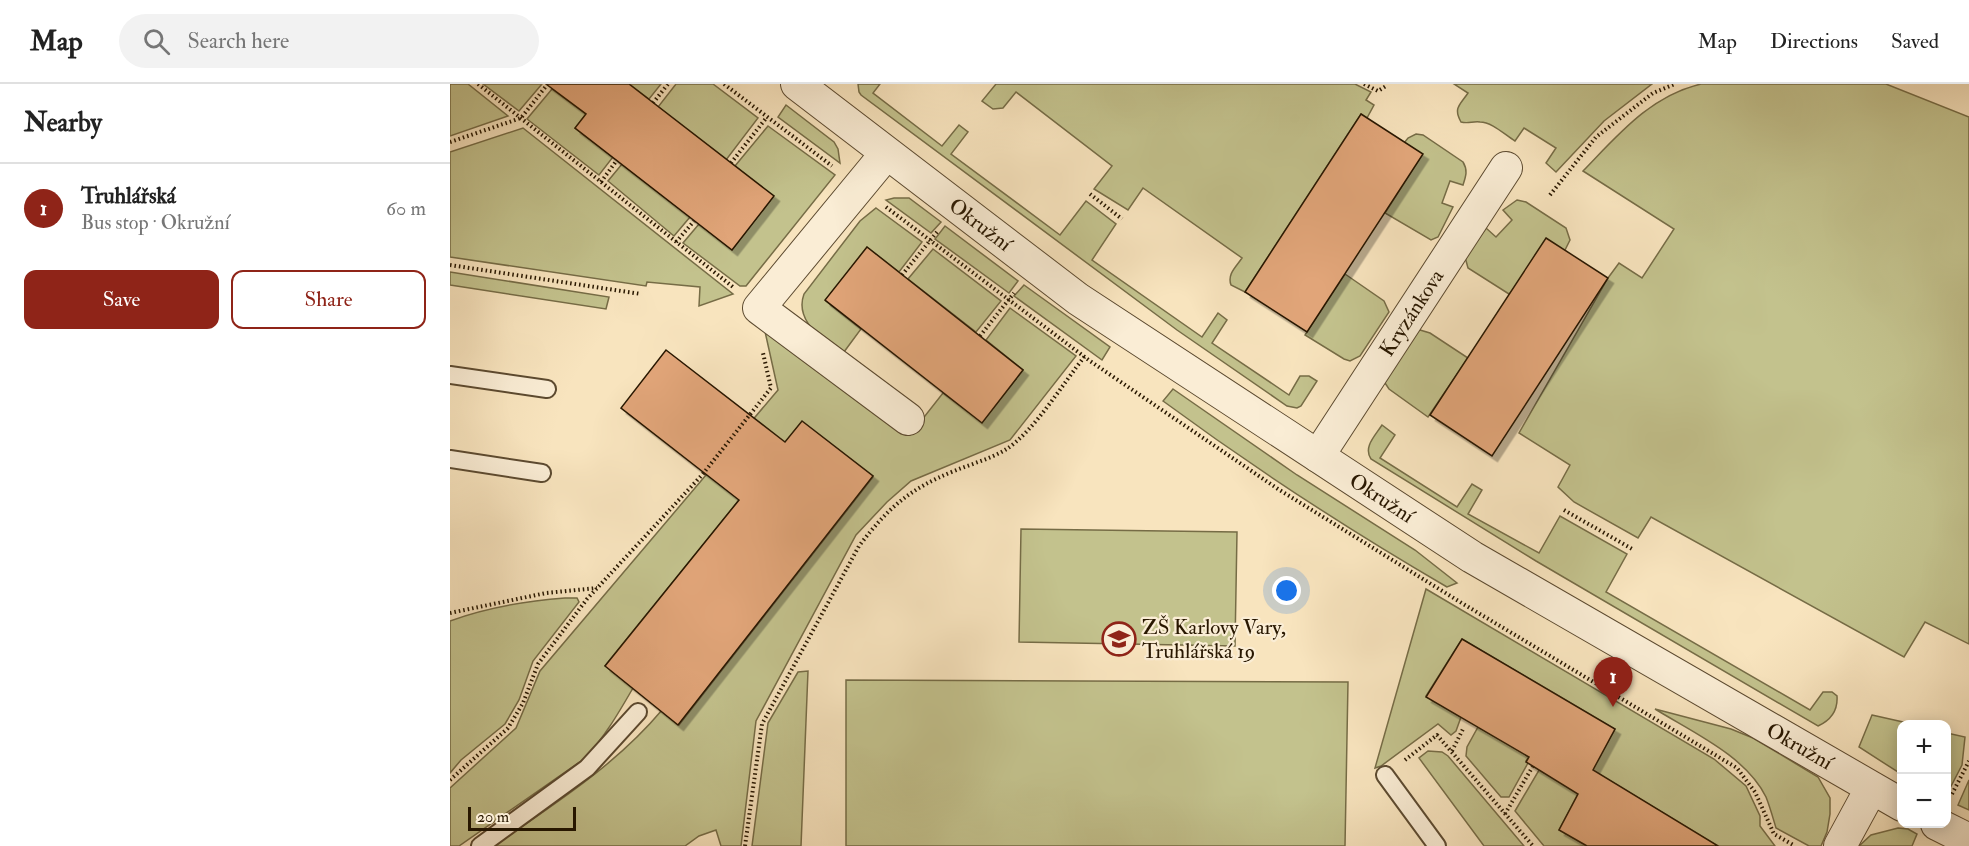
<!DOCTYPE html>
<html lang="en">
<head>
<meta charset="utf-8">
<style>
  body { margin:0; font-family:"IM FELL Double Pica",serif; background:#f2f2f2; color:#222 }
  .controls { position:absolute; right:18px; bottom:18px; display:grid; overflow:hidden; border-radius:12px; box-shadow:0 3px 15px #0003 }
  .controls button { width:54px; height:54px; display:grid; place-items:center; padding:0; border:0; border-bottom:2px solid #e0e0e0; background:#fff; color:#222; font:30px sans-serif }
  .scale { position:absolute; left:18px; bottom:15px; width:108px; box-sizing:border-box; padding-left:6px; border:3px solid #281700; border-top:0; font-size:16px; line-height:21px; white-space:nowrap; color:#281700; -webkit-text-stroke:4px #faedd5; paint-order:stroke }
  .you { position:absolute; left:837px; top:507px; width:21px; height:21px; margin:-15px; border:4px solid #fff; border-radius:50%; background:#1a73e8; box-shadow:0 0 0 9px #1a73e833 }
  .badge { display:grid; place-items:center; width:39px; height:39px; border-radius:50%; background:#8f2418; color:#fff; font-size:20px; font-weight:700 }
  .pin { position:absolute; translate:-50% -50px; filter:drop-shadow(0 2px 3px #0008) }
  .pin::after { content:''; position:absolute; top:32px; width:21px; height:18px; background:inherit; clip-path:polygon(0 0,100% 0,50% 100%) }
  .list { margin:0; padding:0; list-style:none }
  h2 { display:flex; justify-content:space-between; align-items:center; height:78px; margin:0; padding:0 24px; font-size:26px }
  h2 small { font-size:20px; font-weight:400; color:#767676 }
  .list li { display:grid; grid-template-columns:39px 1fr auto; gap:18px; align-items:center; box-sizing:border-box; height:90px; padding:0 24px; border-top:2px solid #e0e0e0 }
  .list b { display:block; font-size:22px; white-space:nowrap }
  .list p { margin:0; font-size:20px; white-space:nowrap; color:#767676 }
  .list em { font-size:20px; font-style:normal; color:#767676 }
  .actions { display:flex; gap:12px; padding:18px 24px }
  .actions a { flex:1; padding:14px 0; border:2px solid #8f2418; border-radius:12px; text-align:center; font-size:21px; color:#8f2418 }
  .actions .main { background:#8f2418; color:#fff }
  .icon { flex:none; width:33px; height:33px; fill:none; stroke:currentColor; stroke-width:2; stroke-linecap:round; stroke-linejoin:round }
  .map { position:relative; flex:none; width:1519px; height:762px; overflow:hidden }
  header { display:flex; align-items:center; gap:36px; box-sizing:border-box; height:84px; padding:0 30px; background:#fff; border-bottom:2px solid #e0e0e0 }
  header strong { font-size:28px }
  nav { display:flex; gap:33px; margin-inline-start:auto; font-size:21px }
  .search { width:420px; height:54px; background:#f2f2f2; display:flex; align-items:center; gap:15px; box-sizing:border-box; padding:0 21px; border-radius:33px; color:#767676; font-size:22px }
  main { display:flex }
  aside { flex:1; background:#fff }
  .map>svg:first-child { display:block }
</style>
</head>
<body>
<header>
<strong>Map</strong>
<div class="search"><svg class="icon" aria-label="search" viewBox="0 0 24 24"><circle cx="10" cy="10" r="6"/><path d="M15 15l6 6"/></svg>Search here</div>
<nav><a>Map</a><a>Directions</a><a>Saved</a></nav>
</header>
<main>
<aside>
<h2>Nearby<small></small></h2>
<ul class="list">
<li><span class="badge">1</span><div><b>Truhlářská</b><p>Bus stop · Okružní</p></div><em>60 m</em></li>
</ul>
<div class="actions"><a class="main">Save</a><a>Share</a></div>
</aside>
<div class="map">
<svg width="1519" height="762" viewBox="0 0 1519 762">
  <defs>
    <filter id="shadow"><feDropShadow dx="5.5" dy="5.5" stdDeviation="0" flood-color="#0004"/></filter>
  </defs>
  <rect width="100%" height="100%" fill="#f8e4be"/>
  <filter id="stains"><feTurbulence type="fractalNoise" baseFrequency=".00333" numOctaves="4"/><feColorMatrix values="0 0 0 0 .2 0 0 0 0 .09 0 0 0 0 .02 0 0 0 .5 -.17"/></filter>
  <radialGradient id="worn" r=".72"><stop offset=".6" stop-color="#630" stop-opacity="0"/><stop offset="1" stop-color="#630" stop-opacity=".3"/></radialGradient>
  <g fill="#c3c28d" stroke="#766c46" stroke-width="1.5">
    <polygon points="0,0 18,0 58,32 0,52"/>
    <polygon points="33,0 92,0 69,27"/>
    <polygon points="179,0 211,0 199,15"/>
    <polygon points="226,0 263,0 308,34 276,76 208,23"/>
    <polygon points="408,0 430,0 423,9 492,62 509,41 518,48 501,70 610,151 636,117 666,140 642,176 752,253 768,229 777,236 762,259 839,311 850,292 859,292 867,297 851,322 847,324 837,322 727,246 411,11 409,8"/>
    <path d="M546 0H905L921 8 916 16 924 21 917 34 911 30 795 208 781 201C777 190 786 183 792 174L693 104 678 126 644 105 662 82 566 8 553 24 543 25 532 17Z"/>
    <path d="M1004 0H1202L1154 37 1106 88 1096 79 1106 64 1074 44 1065 57C1055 51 1042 38 1030 38 1023 37 1018 40 1011 38 1003 24 1010 21 1018 9Z"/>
    <path d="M1251 0H1436L1519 33V560L1475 538 1454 573 1201 433 1188 454 1124 418 1108 403 1120 381 1069 349 1158 194 1169 179 1192 194 1224 145 1133 87C1168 51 1200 12 1251 0Z"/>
    <polygon points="102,5 136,30 125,44 163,73 149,91 77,35"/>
    <polygon points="336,21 384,58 388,65 390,79 328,33"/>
    <polygon points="318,42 385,91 296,202 290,202 233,159 249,140 282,166 323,113 285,82"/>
    <polygon points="73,44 283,210 249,222 250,203 197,198 196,202 0,173 0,68"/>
    <path d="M966 50 973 51 1013 78C1018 86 1016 92 1013 101L1000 97 992 119 1003 123 988 153 981 156 935 129 972 71 954 59 958 54Z"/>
    <polygon points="172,80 240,133 224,152 158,97"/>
    <polygon points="444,114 459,114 491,138 481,149 436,116"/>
    <polygon points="1067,116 1076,118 1116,144 1120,156 1115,166 1059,210 1018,184 1015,173 1036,144 1046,153 1062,136 1053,126"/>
    <path d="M426 124 472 158 449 188 417 163 376 217 411 245 391 272C373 255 344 237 354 210L410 137Z"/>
    <polygon points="495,142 568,197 559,209 485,155"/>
    <polygon points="483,165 551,217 526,248 458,195"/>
    <polygon points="0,188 159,213 156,225 0,201"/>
    <polygon points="895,190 934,217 939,228 910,272 900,277 894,275 855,251"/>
    <polygon points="574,201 660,263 652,276 564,212"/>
    <path d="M560 224 626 272 560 356 461 397 437 418 406 451 306 637 291 762H271L266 746 249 752 235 762H44C104 720 165 682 212 626L229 641 423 393 352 338 155 582 183 604C168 630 154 654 134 675L9 762H0V704L66 644 90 587 328 306 314 243 460 351 493 309 532 338 573 286 536 256Z"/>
    <polygon points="970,246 980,249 1018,274 978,333 939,305 935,299 935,293 965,248"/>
    <path d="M723 305 847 391 965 466 1007 499 997 503C899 446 804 384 713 317Z"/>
    <path d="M932 341 945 351 930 374 1007 423 1022 400 1032 406 1018 430 1089 469 1110 432 1177 470 1156 508 1360 626 1373 608H1382L1387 612C1388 626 1381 636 1368 642L1086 477 921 375C913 363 925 352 932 341Z"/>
    <polygon points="571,445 787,448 785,562 569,558"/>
    <polygon points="976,505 1264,675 1296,702 1310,732 1310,742 1325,762 1268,762 1142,686 1165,645 1012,555 976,612 1011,633 1006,647 1001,651 988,640 931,682 925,684"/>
    <path d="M115 514H127L129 518 83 577 69 616 55 640 11 676 0 689V537C38 523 76 517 115 514Z"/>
    <polygon points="358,587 351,762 302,762 318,639 348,588"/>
    <polygon points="396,596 898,598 895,762 396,762"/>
    <path d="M1205 625 1281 645 1303 654 1368 693 1380 714V730L1377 748 1371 762H1359L1326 744C1323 734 1320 723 1316 713 1296 672 1242 648 1205 625Z"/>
    <polygon points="1422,631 1462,640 1452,640 1451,690 1409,663"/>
    <polygon points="1028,643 1079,673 1076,677 1078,679 1059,713 1051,713 1016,672 1017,663"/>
    <polygon points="1497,649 1515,653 1512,681 1497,710"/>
    <polygon points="978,667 992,668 998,672 1074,762 1034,762 969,674"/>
    <polygon points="1092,681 1131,704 1109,746 1137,762 1094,762 1065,727"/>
    <polygon points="1519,696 1519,726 1508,721"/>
    <polygon points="1448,744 1458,745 1467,750 1462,762 1409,762 1421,751"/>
  </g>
  <g fill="#e1a579" stroke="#281700" stroke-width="1.5" filter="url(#shadow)">
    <polygon points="96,0 179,0 324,112 282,166 125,44 136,30"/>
    <polygon points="911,30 973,70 857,248 795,208"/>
    <polygon points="1096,154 1158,194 1042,372 980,331"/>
    <polygon points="417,163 573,286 532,339 375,216"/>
    <polygon points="216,266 335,358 352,337 423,392 228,641 155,582 289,416 171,324"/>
    <polygon points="1012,555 1165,645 1143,686 1268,762 1137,762 1109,746 1128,710 1076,678 1079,673 976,613"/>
  </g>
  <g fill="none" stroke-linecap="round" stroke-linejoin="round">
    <defs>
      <g id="lane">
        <polyline points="0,291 97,305"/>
        <polyline points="0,375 92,389"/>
        <polyline points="935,691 987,762"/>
        <polyline points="30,762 137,684 188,628"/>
      </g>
      <g id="street">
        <path id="s1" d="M347 0 628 215 1022 473 1452 721"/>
        <polyline points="436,70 309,224 458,335"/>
        <path id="s2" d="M868 372 1056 84"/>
        <polyline points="1487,740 1519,756"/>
        <polyline points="1390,762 1421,705"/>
      </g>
    </defs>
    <use href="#lane" stroke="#5c4a30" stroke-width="20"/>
    <use href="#street" stroke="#5c4a30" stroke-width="34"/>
    <g stroke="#281700" stroke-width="4" stroke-dasharray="1.5 3" stroke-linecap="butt">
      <polyline points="28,0 283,203"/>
      <polyline points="274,0 382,82"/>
      <polyline points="914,0 928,7 936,2"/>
      <polyline points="203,19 218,0"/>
      <polyline points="0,58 71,34 97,1"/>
      <polyline points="281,79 317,33"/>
      <polyline points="151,98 167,76"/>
      <polyline points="640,110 672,135"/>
      <polyline points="1100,111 1146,53 1203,9 1225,0"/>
      <polyline points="436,123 640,277 828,405 1010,518 1287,684 1305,708 1324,750 1345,762"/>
      <polyline points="226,158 244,137"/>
      <polyline points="0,181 191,210"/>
      <polyline points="452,191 487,148"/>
      <polyline points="530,252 564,209"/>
      <polyline points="1114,426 1184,466"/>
      <polyline points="0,529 96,509 147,504"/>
      <polyline points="1002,667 1014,643"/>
      <polyline points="955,676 987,651 1083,762"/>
      <polyline points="0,696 58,644 73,619 88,580 137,515 252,391 321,304 313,269"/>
      <polyline points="1502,710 1519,677"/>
      <polyline points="1055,730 1083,682"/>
      <path d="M295 762 312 640 409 462C438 424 459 405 504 387 521 380 540 375 555 366 583 349 614 298 635 272"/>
    </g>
    <use href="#lane" stroke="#faedd5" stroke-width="16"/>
    <use href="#street" stroke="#faedd5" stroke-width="32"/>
  </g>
  <defs>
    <symbol id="school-ring" viewBox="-11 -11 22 22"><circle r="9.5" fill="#faedd5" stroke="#8f2418" stroke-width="1.5"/><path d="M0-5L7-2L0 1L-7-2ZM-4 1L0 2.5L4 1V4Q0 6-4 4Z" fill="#8f2418"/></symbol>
  </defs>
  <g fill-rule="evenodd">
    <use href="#school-ring" x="650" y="536" width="38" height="38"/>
  </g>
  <g text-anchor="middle" stroke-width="4.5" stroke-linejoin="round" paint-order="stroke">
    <g font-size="21" fill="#281700" stroke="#faedd5">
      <text dy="7" stroke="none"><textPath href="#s1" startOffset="231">Okružní</textPath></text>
      <text dy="7" stroke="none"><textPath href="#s2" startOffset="171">Kryzánkova</textPath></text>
      <text dy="7" stroke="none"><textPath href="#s1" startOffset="717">Okružní</textPath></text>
      <text dy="7" stroke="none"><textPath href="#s1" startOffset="1203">Okružní</textPath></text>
    </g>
    <g font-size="21" fill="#281700" stroke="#faedd5" text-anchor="start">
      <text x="692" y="550">ZŠ Karlovy Vary,<tspan x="692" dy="24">Truhlářská 19</tspan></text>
    </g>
  </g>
  <rect width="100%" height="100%" filter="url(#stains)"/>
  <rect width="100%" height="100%" fill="url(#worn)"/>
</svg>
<div class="controls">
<button>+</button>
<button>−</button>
</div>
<div class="scale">20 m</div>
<div class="you"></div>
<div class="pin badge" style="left:1163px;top:623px">1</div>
</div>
</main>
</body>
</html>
